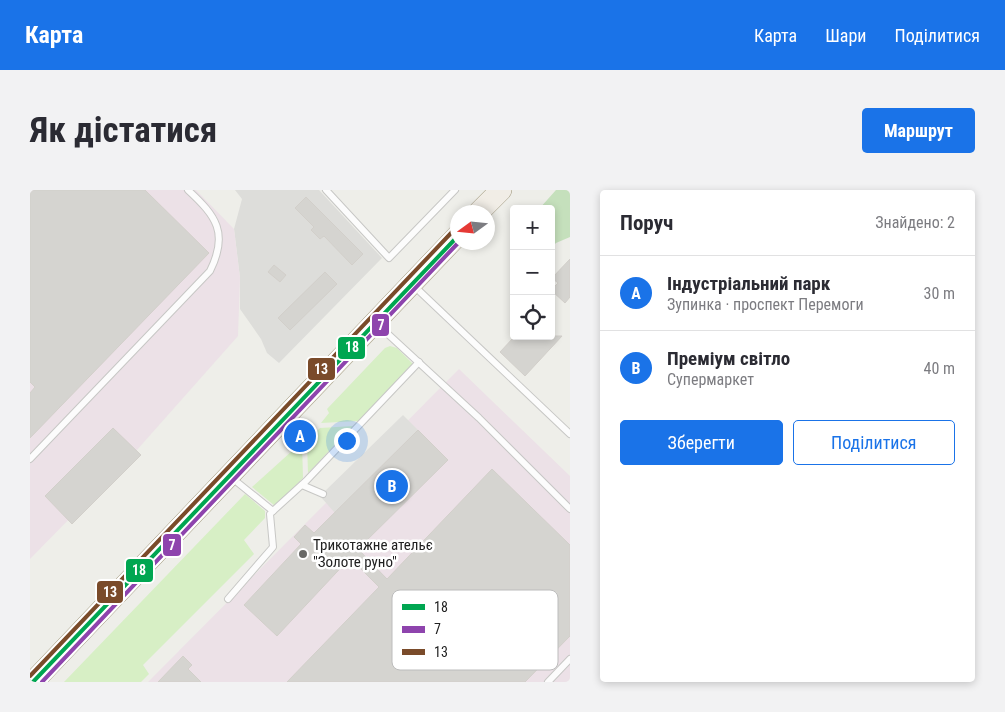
<!DOCTYPE html>
<html lang="uk">
<head>
<meta charset="utf-8">
<style>
  body { margin:0; font-family:"Roboto Condensed",sans-serif; background:#f2f2f3; color:#2b2b33 }
  .controls { position:absolute; right:15px; top:15px; display:grid; overflow:hidden; border-radius:5px; box-shadow:0 2px 8px #0003 }
  .controls button { width:45px; height:45px; display:grid; place-items:center; padding:0; border:0; border-bottom:1px solid #e1e1e2; background:#fff; color:#2b2b33; font:25px sans-serif }
  .compass { position:absolute; left:420px; top:15px; width:45px; height:45px; border-radius:50%; background:#fff; box-shadow:0 2px 8px #0003; rotate:255deg }
  .you { position:absolute; left:316px; top:250px; width:18px; height:18px; margin:-12px; border:4px solid #fff; border-radius:50%; background:#1a73e8; box-shadow:0 0 0 8px #1a73e833 }
  .badge { display:grid; place-items:center; width:32px; height:32px; border-radius:50%; background:#1a73e8; color:#fff; font-size:16px; font-weight:700 }
  .pin { position:absolute; translate:-50% -50%; border:2px solid #fff; box-shadow:0 1px 5px #0006 }
  .list { margin:0; padding:0; list-style:none }
  h2 { display:flex; justify-content:space-between; align-items:center; height:65px; margin:0; padding:0 20px; font-size:21px }
  h2 small { font-size:16px; font-weight:400; color:#7c7c81 }
  .list li { display:grid; grid-template-columns:32px 1fr auto; gap:15px; align-items:center; box-sizing:border-box; height:75px; padding:0 20px; border-top:1px solid #e1e1e2 }
  .list b { display:block; font-size:19px; white-space:nowrap }
  .list p { margin:0; font-size:16px; white-space:nowrap; color:#7c7c81 }
  .list em { font-size:16px; font-style:normal; color:#7c7c81 }
  .actions { display:flex; gap:10px; padding:15px 20px }
  .actions a { flex:1; padding:11px 0; border:1px solid #1a73e8; border-radius:5px; text-align:center; font-size:18px; color:#1a73e8 }
  .actions .main { background:#1a73e8; color:#fff }
  .icon { flex:none; width:28px; height:28px; fill:none; stroke:currentColor; stroke-width:2; stroke-linecap:round; stroke-linejoin:round }
  .map { position:relative; flex:none; width:540px; height:492px; overflow:hidden; border-radius:5px }
  header { display:flex; align-items:center; gap:30px; box-sizing:border-box; height:70px; padding:0 25px; background:#1a73e8; color:#fff }
  header strong { font-size:24px }
  nav { display:flex; gap:28px; margin-inline-start:auto; font-size:18px }
  .intro { display:flex; align-items:center; justify-content:space-between; box-sizing:border-box; height:120px; padding:0 30px }
  h1 { margin:0; font-size:35px }
  .button { padding:12px 22px; border-radius:5px; background:#1a73e8; color:#fff; font-size:18px; font-weight:700 }
  main { display:flex; gap:30px; padding:0 30px }
  aside { flex:1; background:#fff; border-radius:5px; box-shadow:0 2px 8px #0003 }
  .map>svg:first-child { display:block }
</style>
</head>
<body>
<header>
<strong>Карта</strong>
<nav><a>Карта</a><a>Шари</a><a>Поділитися</a></nav>
</header>
<div class="intro"><h1>Як дістатися</h1><a class="button">Маршрут</a></div>
<main>
<div class="map">
<svg width="540" height="492" viewBox="0 0 540 492">
  <rect width="100%" height="100%" fill="#eeeee9"/>
  <polygon fill="#ddddda" points="205,0 289,0 352,68 249,173 237,163 231,149 210,119 210,88 204,39 212,9"/>
  <g fill="#ece1e7">
    <polygon points="0,0 166,0 204,39 210,88 208,146 106,261 0,369"/>
    <polygon points="429,179 540,286 540,492 118,492"/>
  </g>
  <g fill="#d7efc5">
    <polygon points="360,156 367,158 383,174 328,231 291,233 299,223 297,219 355,158"/>
    <polygon points="323,236 278,283 277,252 290,238"/>
    <polygon points="272,252 273,288 245,316 222,297"/>
    <polygon points="215,304 235,321 235,328 214,350 224,364 113,475 119,484 111,492 34,492"/>
  </g>
  <polygon fill="#c5e0bc" points="526,0 540,0 540,47 526,53 521,58 521,19 509,19"/>
  <polygon fill="#dfdfdc" points="373,225 388,240 305,323 290,306"/>
  <g fill="#d5d4d0" stroke="#d2cfca">
    <polygon points="0,0 115,0 179,63 0,248 0,203 5,197 0,192"/>
    <polygon points="276,7 333,64 322,75 294,46 290,49 281,40 284,37 265,18"/>
    <polygon points="540,69 540,107 535,113 521,100 528,93 522,88"/>
    <polygon points="244,75 256,85 250,92 238,82"/>
    <polygon points="295,82 307,94 260,140 248,128"/>
    <polygon points="485,146 532,146 495,186 470,162"/>
    <polygon points="83,238 111,265 42,334 15,306"/>
    <polygon points="388,240 418,270 328,359 357,389 462,279 540,355 540,446 495,492 257,492 349,397 320,368 247,446 214,415 271,354 264,347 275,335 284,343"/>
    <polygon points="153,466 162,475 158,479 171,492 128,492"/>
  </g>
  <g fill="none" stroke-linecap="round" stroke-linejoin="round">
    <defs>
      <g id="service">
        <polyline points="296,0 359,68 425,0"/>
        <polyline points="383,95 540,244"/>
        <polyline points="347,134 449,228 540,319"/>
        <path d="M0 269 180 81C199 43 186 26 158 0"/>
        <polyline points="272,295 293,304"/>
        <polyline points="243,321 276,291 389,172"/>
        <polyline points="198,409 243,357 240,324 243,321 202,288"/>
        <polyline points="518,492 540,469"/>
      </g>
      <g id="primary">
        <polyline points="449,22 471,0"/>
        <polyline points="3,492 428,45"/>
      </g>
    </defs>
    <use href="#service" stroke="#c7c7c5" stroke-width="8"/>
    <use href="#primary" stroke="#a59e85" stroke-width="22"/>
    <use href="#service" stroke="#fcfcfc" stroke-width="6"/>
    <use href="#primary" stroke="#f1ede6" stroke-width="21"/>
    <defs>
      <polyline id="bus-1" points="3,492 428,46"/>
      <polyline id="bus-2" points="12,492 429,52"/>
      <polyline id="bus-3" points="0,486 423,41"/>
    </defs>
    <use href="#bus-1" stroke="#fff" stroke-width="8"/>
    <use href="#bus-2" stroke="#fff" stroke-width="8"/>
    <use href="#bus-3" stroke="#fff" stroke-width="8"/>
    <use href="#bus-1" stroke="#00a651" stroke-width="4"/>
    <use href="#bus-2" stroke="#8e44ad" stroke-width="4"/>
    <use href="#bus-3" stroke="#7a4b2a" stroke-width="4"/>
  </g>
  <circle fill="#686866" stroke="#fff" stroke-width="2" cx="273" cy="364" r="5"/>
  <g text-anchor="middle" stroke-width="5" stroke-linejoin="round" paint-order="stroke">
    <g font-size="15" fill="#202020" stroke="#fff" text-anchor="start">
      <text x="283" y="360">Трикотажне ательє<tspan x="283" dy="17">"Золоте руно"</tspan></text>
    </g>
  </g>
  <rect x="362" y="400" width="166" height="80" rx="8" fill="#fff" stroke="#bcbcbc" stroke-width="1"/>
  <rect x="372" y="414" width="23" height="6" fill="#00a651"/>
  <rect x="372" y="436" width="23" height="7" fill="#8e44ad"/>
  <rect x="372" y="459" width="23" height="6" fill="#7a4b2a"/>
  <g font-size="14" fill="#202020">
    <text x="404" y="422">18</text>
    <text x="404" y="444">7</text>
    <text x="404" y="467">13</text>
  </g>
  <g stroke="#fff" stroke-width="2">
    <rect x="341" y="123" width="19" height="24" rx="5" fill="#8e44ad"/>
    <rect x="307" y="146" width="29" height="24" rx="5" fill="#00a651"/>
    <rect x="277" y="167" width="29" height="24" rx="5" fill="#7a4b2a"/>
    <rect x="132" y="343" width="20" height="24" rx="5" fill="#8e44ad"/>
    <rect x="95" y="368" width="29" height="25" rx="5" fill="#00a651"/>
    <rect x="66" y="390" width="28" height="24" rx="5" fill="#7a4b2a"/>
  </g>
  <g font-size="14" text-anchor="middle" font-weight="bold" fill="#fff">
    <text x="351" y="140">7</text>
    <text x="322" y="162">18</text>
    <text x="291" y="184">13</text>
    <text x="142" y="360">7</text>
    <text x="109" y="385">18</text>
    <text x="80" y="407">13</text>
  </g>
</svg>
<div class="controls">
<button>+</button>
<button>−</button>
<button><svg class="icon" aria-label="locate" viewBox="0 0 24 24"><circle cx="12" cy="12" r="6"/><path d="M12 2v4M12 18v4M2 12h4M18 12h4"/></svg></button>
</div>
<svg class="compass" viewBox="-18 -18 36 36"><path d="M0-13l5 13h-10z" fill="#e53935"/><path d="M0 13l5-13h-10z" fill="#7c7c81"/></svg>
<div class="you"></div>
<div class="pin badge" style="left:270px;top:246px">A</div>
<div class="pin badge" style="left:362px;top:296px">B</div>
</div>
<aside>
<h2>Поруч<small>Знайдено: 2</small></h2>
<ul class="list">
<li><span class="badge">A</span><div><b>Індустріальний парк</b><p>Зупинка · проспект Перемоги</p></div><em>30 m</em></li>
<li><span class="badge">B</span><div><b>Преміум світло</b><p>Супермаркет</p></div><em>40 m</em></li>
</ul>
<div class="actions"><a class="main">Зберегти</a><a>Поділитися</a></div>
</aside>
</main>
</body>
</html>
